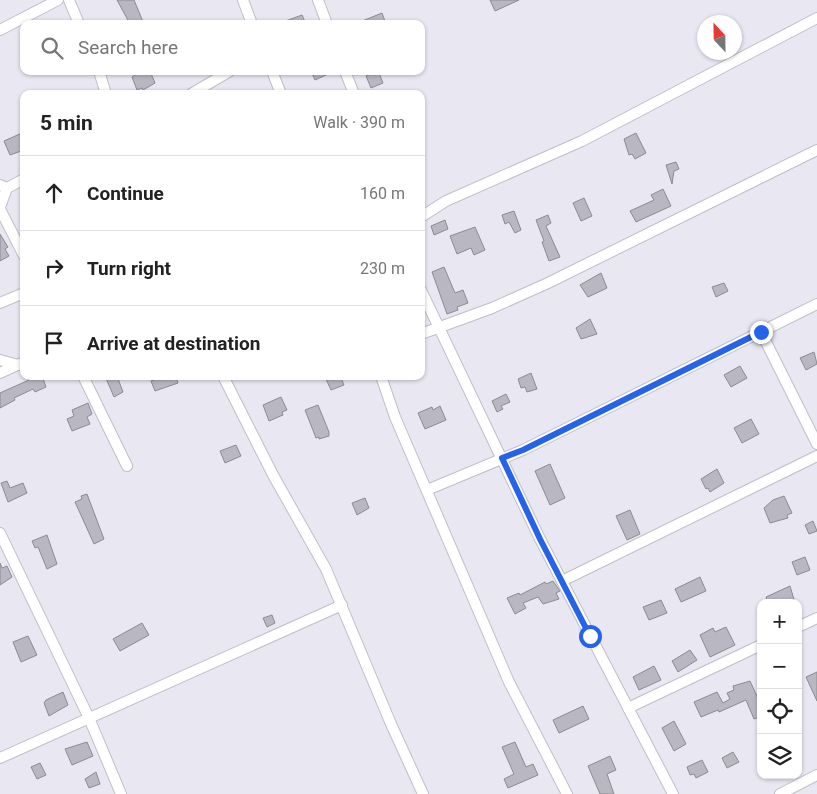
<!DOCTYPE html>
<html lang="en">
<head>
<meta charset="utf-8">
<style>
  body { margin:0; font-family:Roboto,sans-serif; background:#f6f6f6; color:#222 }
  .controls { position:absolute; right:15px; bottom:15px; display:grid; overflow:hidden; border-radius:10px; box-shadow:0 1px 4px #0004 }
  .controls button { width:45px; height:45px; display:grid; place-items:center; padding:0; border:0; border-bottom:1px solid #e0e0e0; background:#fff; color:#222; font:25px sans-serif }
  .compass { position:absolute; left:697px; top:15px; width:45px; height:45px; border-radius:50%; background:#fff; box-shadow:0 1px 4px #0004; rotate:338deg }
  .stop { position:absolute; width:15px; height:15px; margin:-11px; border:4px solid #2563eb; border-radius:50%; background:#fff }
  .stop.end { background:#2563eb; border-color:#fff; box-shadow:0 1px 5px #0008 }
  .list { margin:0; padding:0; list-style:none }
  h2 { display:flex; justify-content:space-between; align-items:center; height:65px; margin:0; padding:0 20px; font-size:21px }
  h2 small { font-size:16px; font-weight:400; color:#767676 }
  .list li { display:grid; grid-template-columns:32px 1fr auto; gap:15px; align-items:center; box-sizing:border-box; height:75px; padding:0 20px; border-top:1px solid #e0e0e0 }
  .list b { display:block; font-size:19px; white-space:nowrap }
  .list em { font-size:16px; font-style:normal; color:#767676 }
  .icon { flex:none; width:28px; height:28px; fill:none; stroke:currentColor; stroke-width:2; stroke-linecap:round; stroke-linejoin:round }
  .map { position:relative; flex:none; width:817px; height:794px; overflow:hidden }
  .search { position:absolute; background:#fff; box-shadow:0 1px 4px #0004; left:20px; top:20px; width:405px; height:55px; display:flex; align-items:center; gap:12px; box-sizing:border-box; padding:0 18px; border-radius:10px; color:#767676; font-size:19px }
  .panel { position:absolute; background:#fff; box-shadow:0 1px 4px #0004; left:20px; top:90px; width:405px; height:290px; border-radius:10px }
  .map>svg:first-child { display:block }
</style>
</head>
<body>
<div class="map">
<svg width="817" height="794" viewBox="0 0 817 794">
  <rect width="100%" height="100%" fill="#e9e7f1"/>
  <g fill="#b9b7c1" stroke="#8c8a93">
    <polygon points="117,0 134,0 144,24 130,24"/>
    <polygon points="490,0 519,0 495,11"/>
    <polygon points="382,13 386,24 355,24"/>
    <polygon points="302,15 306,24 280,24 280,23"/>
    <polygon points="141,71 150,71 155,83 143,90 142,88 137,90 132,77"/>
    <polygon points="311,71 335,71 315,80"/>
    <polygon points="373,73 374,75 379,73 383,83 371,88 366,76"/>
    <polygon points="22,133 24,150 10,155 4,141"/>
    <polygon points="636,133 646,153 635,159 632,154 629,155 624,139"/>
    <polygon points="676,162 679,169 674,171 672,184 666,165"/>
    <polygon points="663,189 671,206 636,222 630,211 654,200 651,195"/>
    <polygon points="584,198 592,216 581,221 573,203"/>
    <polygon points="514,211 521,230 515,233 509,222 505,224 502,215"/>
    <polygon points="548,215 551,223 546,226 560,257 549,261 542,242 544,241 536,220"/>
    <polygon points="445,220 448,229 434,235 431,226"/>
    <polygon points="475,227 485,250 474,255 471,248 457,254 450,236"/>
    <polygon points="0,234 8,247 5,249 9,256 0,261"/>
    <polygon points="444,267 455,293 463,290 468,303 457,307 458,310 447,314 432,272"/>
    <polygon points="601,273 607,288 588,297 580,285"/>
    <polygon points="724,283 728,291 716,297 712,287"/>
    <polygon points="590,319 597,334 581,339 576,328"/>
    <polygon points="814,352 817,364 806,370 800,358"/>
    <polygon points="740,366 747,378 731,387 724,375"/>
    <polygon points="531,373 537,389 527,392 525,387 521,388 518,379"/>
    <polygon points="28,376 42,376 46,387 35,392 33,389 14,398 15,400 0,408 0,393 29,380"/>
    <polygon points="105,376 117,376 123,392 114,397"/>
    <polygon points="164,376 176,376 178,383 155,391 151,381"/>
    <polygon points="331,376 340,376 344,385 331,390 326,379"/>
    <polygon points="506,394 510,402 501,406 503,409 497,412 492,401"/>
    <polygon points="281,397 287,410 282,412 283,415 269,421 263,405"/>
    <polygon points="88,403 92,414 87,417 90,424 72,431 67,419 74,416 72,410"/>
    <polygon points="318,405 329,432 329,436 319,439 319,437 316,438 305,410"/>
    <polygon points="440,406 446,420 425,429 418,413 432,407 433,410"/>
    <polygon points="751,419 759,434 742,443 734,428"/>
    <polygon points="236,445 241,456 225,463 220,451"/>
    <polygon points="550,464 565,498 550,505 535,471"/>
    <polygon points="717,469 724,483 710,492 708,488 706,489 701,479"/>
    <polygon points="7,481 10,488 23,483 27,493 8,502 1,483"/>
    <polygon points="87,494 104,539 94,544 75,502 82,499 81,496"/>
    <polygon points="784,496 792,513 787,515 788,518 770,523 764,508 773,500"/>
    <polygon points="365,498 369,508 357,515 352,503"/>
    <polygon points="630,510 640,534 627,540 616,516"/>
    <polygon points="813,521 817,531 809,534 805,525"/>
    <polygon points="47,535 57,564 47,569 38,547 35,548 32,541"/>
    <polygon points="805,557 810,570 797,575 792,562"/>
    <polygon points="0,563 2,568 7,566 12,577 0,585"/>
    <polygon points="700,577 706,591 681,602 675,589"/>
    <polygon points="553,581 560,591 556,593 559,599 543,604 538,597 523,603 526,608 515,614 507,598 519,593 520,595 545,582 546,584"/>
    <polygon points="790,586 795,603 768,603 766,597"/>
    <polygon points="661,600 667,613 649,620 643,607"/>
    <polygon points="272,615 275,623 267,627 263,618"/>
    <polygon points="142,623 149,635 120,651 113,639"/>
    <polygon points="726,627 735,645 710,657 700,635 713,628 715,632"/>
    <polygon points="28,636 37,655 21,662 13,642"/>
    <polygon points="690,650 697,660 678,672 672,661"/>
    <polygon points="654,666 661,680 639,690 633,677"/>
    <polygon points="817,672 817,701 806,677"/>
    <polygon points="750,681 761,705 761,716 754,719 746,700 719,712 718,710 701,717 694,702 717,692 723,703 730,699 727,693 734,690 733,686"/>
    <polygon points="63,692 68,705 49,716 44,703 46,700"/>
    <polygon points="583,706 589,719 559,733 553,720"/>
    <polygon points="674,721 686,744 674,751 662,728"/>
    <polygon points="87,742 93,756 72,765 65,749"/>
    <polygon points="515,742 526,767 533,764 538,775 508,788 504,779 514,774 502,747"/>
    <polygon points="733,752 739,762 727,768 722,758"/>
    <polygon points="610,756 616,770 607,774 614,794 600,794 588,766"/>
    <polygon points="702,760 708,772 696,778 694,774 690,775 687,767"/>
    <polygon points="40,763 46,775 37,779 31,767"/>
    <polygon points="96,772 100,784 89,788 85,779"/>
  </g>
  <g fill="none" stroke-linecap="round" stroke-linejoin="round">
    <defs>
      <g id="minor">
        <polyline points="69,0 79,24"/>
        <polyline points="243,0 252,24"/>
        <polyline points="318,0 327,24"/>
        <polyline points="0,30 58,0"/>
        <polyline points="99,71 106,94"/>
        <polyline points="272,71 281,94"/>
        <polyline points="345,71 354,94"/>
        <polyline points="191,94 230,71"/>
        <polyline points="0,185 7,188 24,179"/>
        <polyline points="0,207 7,188"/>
        <polyline points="0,209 24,256"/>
        <polyline points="421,217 446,201 582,141 817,18"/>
        <polyline points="421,290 540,539 673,794"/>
        <polyline points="0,303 24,293"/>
        <polyline points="761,332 817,444"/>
        <polyline points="421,334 492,308 548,283 817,150"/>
        <polyline points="0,360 18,365"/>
        <polyline points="0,373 24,362"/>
        <polyline points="83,376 127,466"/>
        <polyline points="223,376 273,475 326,569 391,724 423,794"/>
        <polyline points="381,376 395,417 509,682 567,794"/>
        <polyline points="427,490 523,450 817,304"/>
        <polyline points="0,533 89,718 121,794"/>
        <polyline points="562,581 817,456"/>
        <polyline points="798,627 817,618"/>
        <polyline points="628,708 761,645"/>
        <polyline points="0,758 342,605"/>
        <polyline points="780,794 817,775"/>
      </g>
    </defs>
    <use href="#minor" stroke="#c0bec7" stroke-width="12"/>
    <use href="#minor" stroke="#fff" stroke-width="10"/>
  </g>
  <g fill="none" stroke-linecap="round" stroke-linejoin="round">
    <polyline stroke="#2563eb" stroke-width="6" points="590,636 540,539 502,458 523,450 761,332"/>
  </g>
</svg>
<div class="controls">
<button>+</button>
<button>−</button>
<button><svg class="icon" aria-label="locate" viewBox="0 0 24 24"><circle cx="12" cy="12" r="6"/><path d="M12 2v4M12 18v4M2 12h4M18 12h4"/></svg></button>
<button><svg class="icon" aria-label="layers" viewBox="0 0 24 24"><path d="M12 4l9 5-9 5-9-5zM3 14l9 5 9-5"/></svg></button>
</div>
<svg class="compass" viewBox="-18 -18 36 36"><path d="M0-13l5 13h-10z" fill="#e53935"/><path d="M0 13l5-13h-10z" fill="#767676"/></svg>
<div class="stop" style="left:590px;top:636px"></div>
<div class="stop end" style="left:761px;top:332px"></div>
<div class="search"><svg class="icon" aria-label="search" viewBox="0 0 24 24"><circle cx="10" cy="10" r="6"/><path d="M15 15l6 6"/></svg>Search here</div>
<section class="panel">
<h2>5 min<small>Walk · 390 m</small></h2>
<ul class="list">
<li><svg class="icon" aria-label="ahead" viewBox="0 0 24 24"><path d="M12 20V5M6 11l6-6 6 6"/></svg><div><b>Continue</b></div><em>160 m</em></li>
<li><svg class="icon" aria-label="right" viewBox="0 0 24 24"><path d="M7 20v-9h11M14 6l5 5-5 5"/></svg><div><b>Turn right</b></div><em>230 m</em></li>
<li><svg class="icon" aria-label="arrive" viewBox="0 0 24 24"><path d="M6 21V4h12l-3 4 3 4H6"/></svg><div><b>Arrive at destination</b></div></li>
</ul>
</section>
</div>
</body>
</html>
